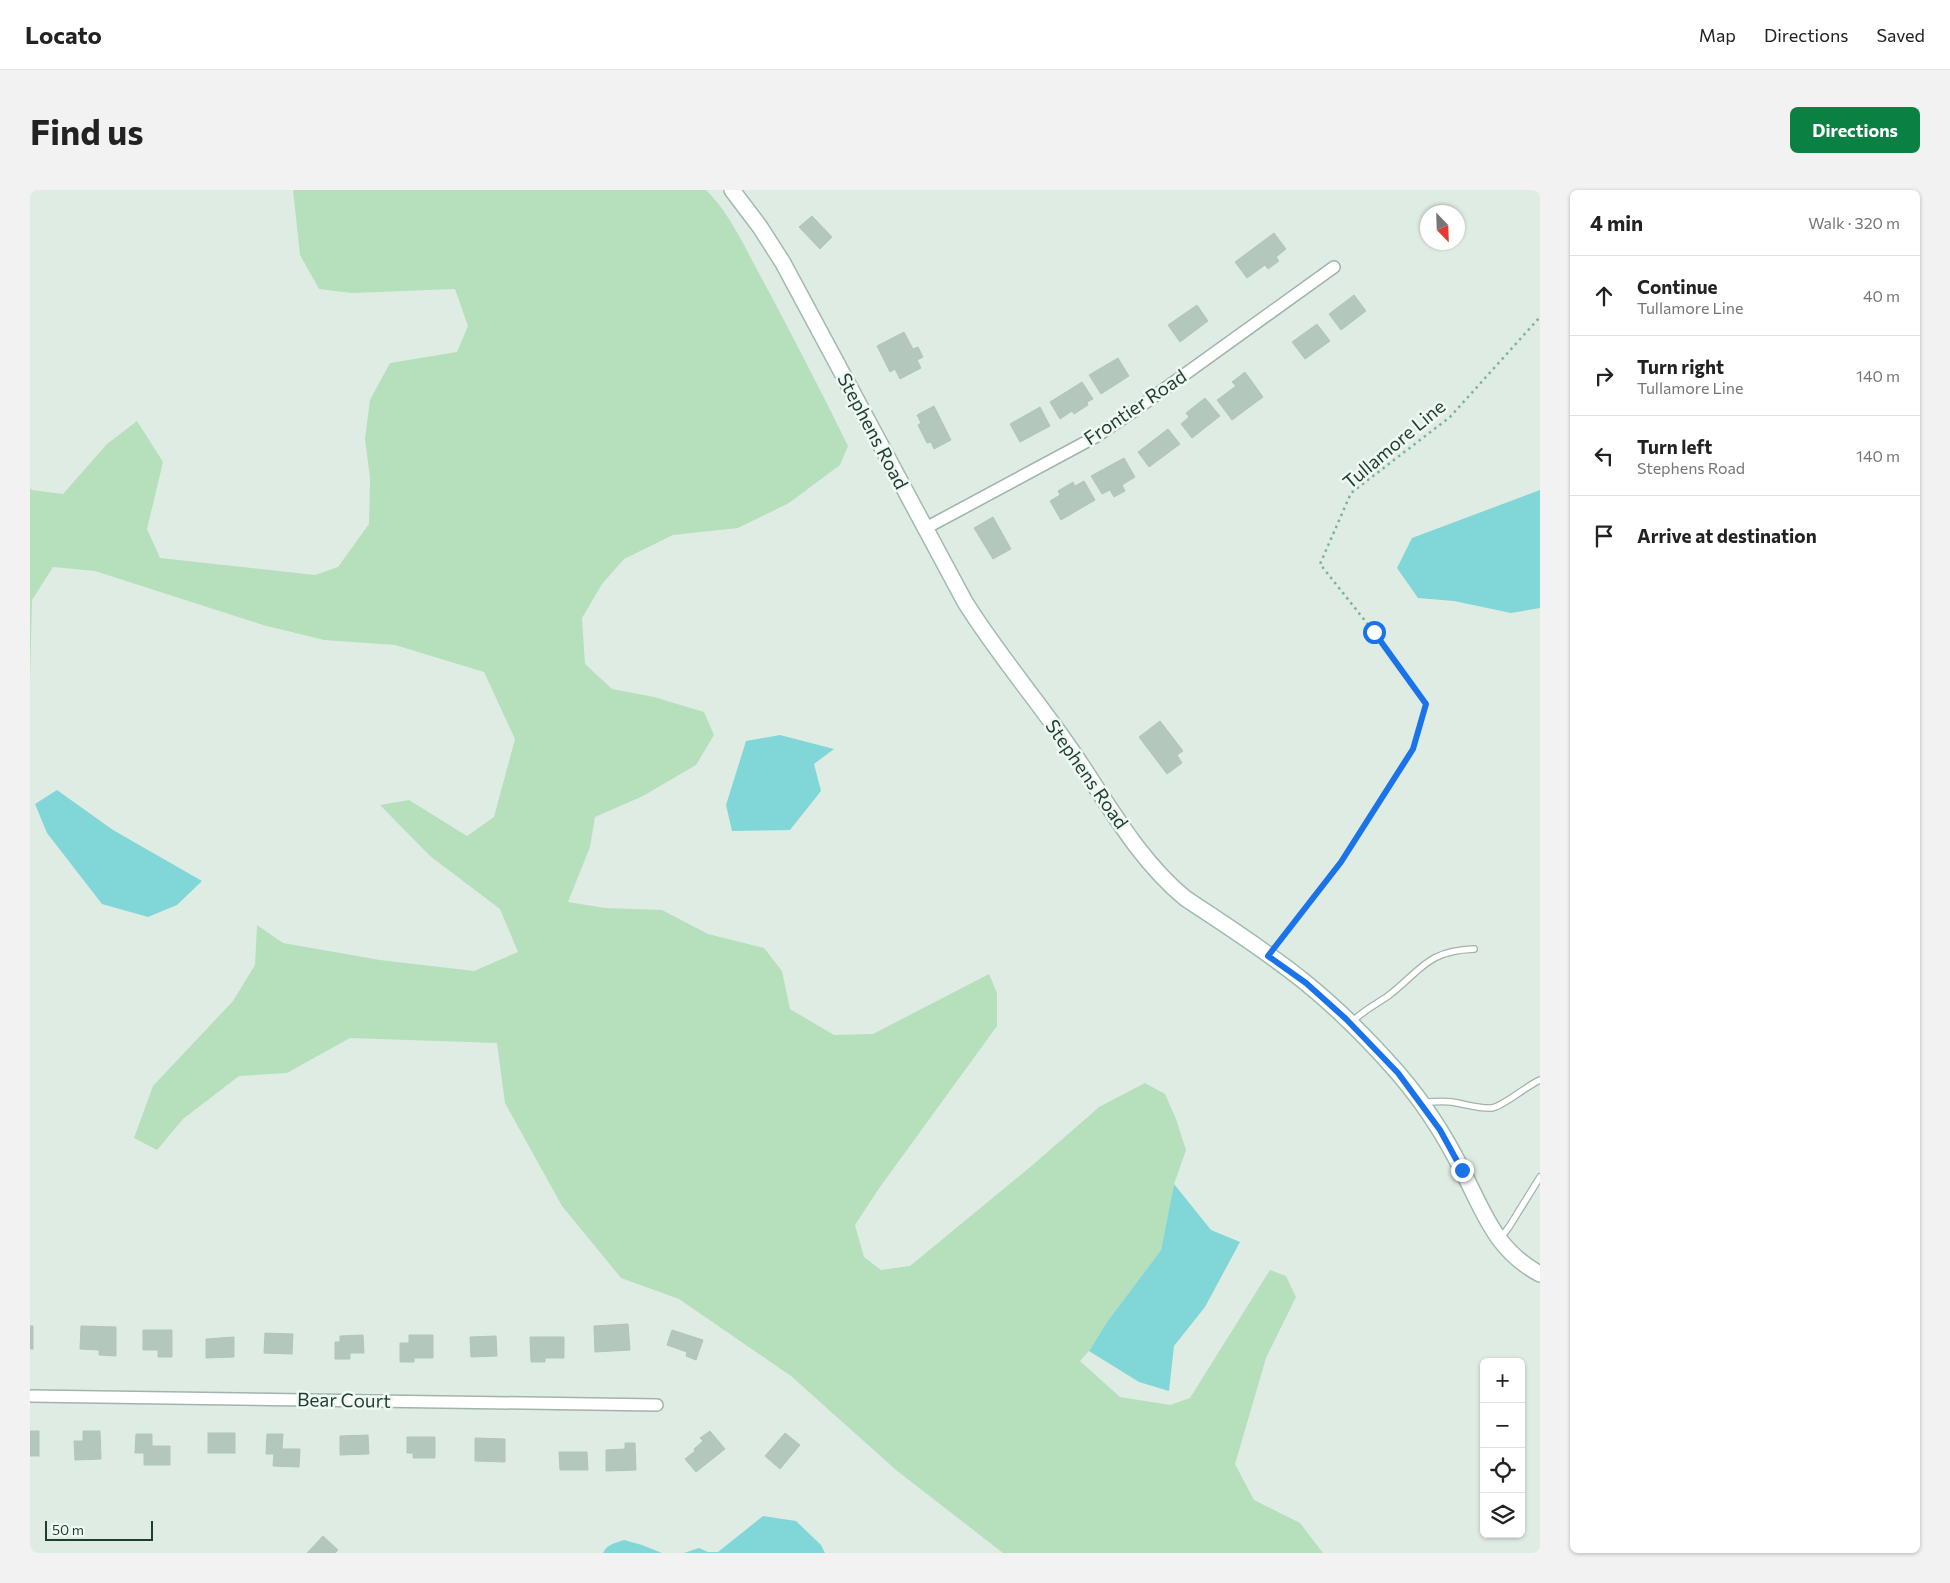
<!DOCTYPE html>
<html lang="en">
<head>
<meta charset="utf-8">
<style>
  body { margin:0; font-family:Commissioner,sans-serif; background:#f2f2f2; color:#222 }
  .controls { position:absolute; right:15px; bottom:15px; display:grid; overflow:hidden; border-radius:8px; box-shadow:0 1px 4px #0004 }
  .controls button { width:45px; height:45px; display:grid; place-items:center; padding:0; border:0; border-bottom:1px solid #e0e0e0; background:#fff; color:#222; font:25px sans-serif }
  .compass { position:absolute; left:1390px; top:15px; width:45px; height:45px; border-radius:50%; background:#fff; box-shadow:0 1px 4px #0004; rotate:157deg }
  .scale { position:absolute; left:15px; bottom:12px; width:108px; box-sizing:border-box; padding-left:5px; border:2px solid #1e3e31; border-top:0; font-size:14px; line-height:18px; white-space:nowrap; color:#1e3e31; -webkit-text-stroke:4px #f0f8f3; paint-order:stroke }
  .stop { position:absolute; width:15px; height:15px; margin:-11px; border:4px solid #1a73e8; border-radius:50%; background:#fff }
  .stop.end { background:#1a73e8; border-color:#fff; box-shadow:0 1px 5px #0008 }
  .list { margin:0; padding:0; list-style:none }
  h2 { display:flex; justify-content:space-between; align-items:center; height:65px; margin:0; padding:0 20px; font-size:21px }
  h2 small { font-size:16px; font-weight:400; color:#767676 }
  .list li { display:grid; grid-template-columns:32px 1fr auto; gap:15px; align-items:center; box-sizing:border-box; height:80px; padding:0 20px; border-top:1px solid #e0e0e0 }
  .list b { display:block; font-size:19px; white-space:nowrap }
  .list p { margin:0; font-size:16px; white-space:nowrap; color:#767676 }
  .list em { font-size:16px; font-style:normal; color:#767676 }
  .icon { flex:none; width:28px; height:28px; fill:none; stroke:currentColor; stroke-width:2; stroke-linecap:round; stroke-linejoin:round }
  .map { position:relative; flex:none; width:1510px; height:1363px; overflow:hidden; border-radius:8px }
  header { display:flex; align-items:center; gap:30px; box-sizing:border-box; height:70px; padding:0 25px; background:#fff; border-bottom:1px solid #e0e0e0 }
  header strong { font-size:24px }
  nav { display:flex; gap:28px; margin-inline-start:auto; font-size:18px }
  .intro { display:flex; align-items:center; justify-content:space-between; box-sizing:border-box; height:120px; padding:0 30px }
  h1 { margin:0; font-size:35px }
  .button { padding:12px 22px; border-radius:8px; background:#0b8043; color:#fff; font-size:18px; font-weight:700 }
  main { display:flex; gap:30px; padding:0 30px }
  aside { flex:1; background:#fff; border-radius:8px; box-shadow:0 1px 4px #0004 }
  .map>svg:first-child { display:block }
</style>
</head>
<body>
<header>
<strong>Locato</strong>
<nav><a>Map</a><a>Directions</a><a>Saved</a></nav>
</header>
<div class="intro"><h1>Find us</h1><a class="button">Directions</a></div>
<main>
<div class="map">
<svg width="1510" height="1363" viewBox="0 0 1510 1363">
  <rect width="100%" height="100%" fill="#dfece4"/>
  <path fill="#b5e0bb" d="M263 0H676C700 23 715 58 731 87 761 143 790 199 818 256L810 275 759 313 708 338 643 345 594 369 572 394 552 428 555 474 582 499 624 507 674 522 684 545 666 575 613 606 565 627 560 657 538 712 575 718 632 720 678 744 734 758 752 781 760 819 804 845 843 844 959 784 967 803V836L850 997 825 1035 834 1067 851 1080 880 1076 1005 973 1069 917 1115 893 1135 904 1146 929 1156 960 1144 994 1131 1060 1077 1132 1059 1161 1050 1171 1090 1207 1140 1215 1160 1208 1240 1080 1256 1086 1266 1107 1236 1168 1205 1274 1224 1310 1270 1333 1293 1363H973L866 1280 761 1186 649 1109 591 1088 532 1016 475 913 467 853 320 848 257 883 209 886 153 929 127 960 104 948 123 896 203 811 225 775 227 735 253 753 350 770 444 781 488 762 470 719 400 666 350 615 379 610 437 646 464 627 485 549 454 482 365 455 294 450 233 435 65 381 23 377 2 410 0 491V298L2 300 33 304 77 254 107 231 133 272 117 339 130 368 285 385 308 377 339 334 340 288 335 249 340 210 360 173 427 162 438 136 425 99 322 103 289 99 270 65Z"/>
  <g fill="#81d7d7">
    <polygon points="1510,300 1510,418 1481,423 1424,411 1388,408 1367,378 1382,348"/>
    <polygon points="750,545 804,559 784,574 791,601 760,640 702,641 696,615 716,551"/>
    <polygon points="27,600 83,640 172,691 147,715 118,727 72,714 17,643 5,614"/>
    <polygon points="1144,994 1181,1040 1210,1052 1175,1117 1144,1156 1139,1201 1109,1192 1059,1161 1077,1132 1131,1060"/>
    <polygon points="733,1326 766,1331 791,1355 795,1363 654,1363 669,1358 678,1362 688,1362"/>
    <path d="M594 1350 612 1355 632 1363H573C577 1354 586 1353 594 1350Z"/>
  </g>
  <g fill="#b4c7bd" stroke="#b1c6ba">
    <polygon points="782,26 802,47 790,59 769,37"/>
    <polygon points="1244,43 1256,59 1246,67 1249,71 1238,79 1235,75 1217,88 1205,72"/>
    <polygon points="1324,105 1336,121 1311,140 1299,124"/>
    <polygon points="1167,115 1178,131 1150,152 1138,135"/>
    <polygon points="1287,134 1300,151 1275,169 1262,152"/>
    <polygon points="874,142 883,159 888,157 893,167 887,170 891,178 870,189 865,179 860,182 847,156"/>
    <polygon points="1088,168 1099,186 1071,204 1059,185"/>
    <polygon points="1215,182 1233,207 1202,230 1187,210 1206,196 1202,192"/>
    <polygon points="1052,192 1063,209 1057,212 1058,215 1044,224 1042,221 1030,229 1020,212"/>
    <polygon points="1175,208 1190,226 1162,248 1151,234 1159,227 1156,223"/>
    <polygon points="904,216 921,250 904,259 901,252 897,253 888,235 891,233 887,225"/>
    <polygon points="1010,217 1020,236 990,252 980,234"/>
    <polygon points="1138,239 1150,254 1119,277 1108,262"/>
    <polygon points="1094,268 1105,287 1092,295 1095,301 1084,307 1080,300 1072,304 1061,286"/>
    <polygon points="1054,291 1065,310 1031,330 1020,311 1030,305 1028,301 1043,292 1045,296"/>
    <polygon points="963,327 981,359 963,369 944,338"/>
    <polygon points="1130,531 1153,561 1147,565 1152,573 1137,584 1109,547"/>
    <polygon points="598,1134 600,1160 565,1162 564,1136"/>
    <rect x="0" y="1136" width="3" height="23"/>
    <polygon points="51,1136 86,1137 86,1166 69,1165 69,1160 50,1159"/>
    <polygon points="113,1140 142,1140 142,1167 128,1167 128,1160 113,1160"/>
    <polygon points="642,1140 673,1150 666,1170 656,1166 657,1162 637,1155"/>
    <polygon points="235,1143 263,1144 262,1164 234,1163"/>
    <polygon points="333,1145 334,1163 320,1163 320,1169 305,1169 305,1152 310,1152 310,1146"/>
    <polygon points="379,1145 403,1145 403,1168 384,1168 384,1172 370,1172 370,1153 379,1153"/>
    <polygon points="466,1146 467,1166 441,1167 440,1147"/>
    <polygon points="204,1147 204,1167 176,1168 176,1149"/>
    <polygon points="500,1147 534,1147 534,1168 515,1168 515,1172 501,1172"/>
    <rect x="0" y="1241" width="9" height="25"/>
    <polygon points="53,1241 70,1241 71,1269 45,1270 44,1251 53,1251"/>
    <polygon points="680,1241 695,1259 666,1282 655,1269 665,1261 664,1259 673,1251 670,1248"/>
    <rect x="178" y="1243" width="27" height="20"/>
    <polygon points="755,1243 770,1255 750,1279 735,1266"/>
    <polygon points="106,1244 122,1244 122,1256 140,1256 140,1275 114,1275 114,1263 105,1263"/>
    <polygon points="237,1244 253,1244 252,1259 270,1259 269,1277 243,1276 244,1264 236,1264"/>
    <polygon points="338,1245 339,1264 310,1265 310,1246"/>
    <polygon points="377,1247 405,1247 405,1268 383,1268 383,1263 377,1263"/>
    <polygon points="445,1248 475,1249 475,1272 445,1271"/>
    <polygon points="595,1253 605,1253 606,1280 576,1281 576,1260 595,1259"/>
    <polygon points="529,1262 557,1262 558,1280 530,1280"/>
    <polygon points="293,1346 308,1360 305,1363 277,1363"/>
  </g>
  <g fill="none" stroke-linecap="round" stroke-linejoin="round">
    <defs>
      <g id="service">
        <path d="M1321 833C1332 821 1345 815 1358 806 1392 780 1396 761 1444 759"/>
        <path d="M1395 912C1404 912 1414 911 1422 912 1435 914 1449 919 1462 918 1474 916 1496 896 1510 890"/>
        <polyline points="1470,1049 1479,1037 1510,987"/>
      </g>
      <g id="minor">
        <polyline points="894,339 1067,246 1101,223 1304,77"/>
        <polyline points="0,1206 627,1215"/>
      </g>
      <path id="secondary" d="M702 0 730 37 753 73 935 412C965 460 1002 504 1035 551 1073 604 1104 666 1155 708 1195 735 1238 762 1276 793 1308 819 1340 851 1368 883 1393 912 1415 946 1432 980 1454 1022 1465 1060 1510 1084"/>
    </defs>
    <use href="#service" stroke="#a1b4ab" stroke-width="8"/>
    <use href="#minor" stroke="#a1b4ab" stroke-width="14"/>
    <use href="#secondary" stroke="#9fbcae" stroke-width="18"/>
    <polyline stroke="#7cb39a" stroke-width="2.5" stroke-dasharray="2.5 4" stroke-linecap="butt" points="1247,755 1311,672 1383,559 1396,515 1344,442 1290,374 1321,303 1420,227 1510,127"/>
    <use href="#service" stroke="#fff" stroke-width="5.5"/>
    <use href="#minor" stroke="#fff" stroke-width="11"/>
    <use href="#secondary" stroke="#fff" stroke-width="15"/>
  </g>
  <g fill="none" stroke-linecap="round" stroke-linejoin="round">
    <polyline stroke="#1a73e8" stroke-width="6" points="1344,442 1396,514 1383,559 1311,672 1238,766 1276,793 1316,829 1368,883 1410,940 1432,980"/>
  </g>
  <g text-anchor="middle" stroke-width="5" stroke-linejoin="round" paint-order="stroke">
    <g font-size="19" fill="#1e3e31" stroke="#f0f8f3">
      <text transform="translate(1105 217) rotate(-34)" y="7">Frontier Road</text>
      <text transform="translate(843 241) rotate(62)" y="7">Stephens Road</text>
      <text transform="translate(1364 254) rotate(-40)" y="7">Tullamore Line</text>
      <text transform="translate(1057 584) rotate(55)" y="7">Stephens Road</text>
      <text transform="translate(314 1210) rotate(1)" y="7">Bear Court</text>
    </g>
  </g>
</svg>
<div class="controls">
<button>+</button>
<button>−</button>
<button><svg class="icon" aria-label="locate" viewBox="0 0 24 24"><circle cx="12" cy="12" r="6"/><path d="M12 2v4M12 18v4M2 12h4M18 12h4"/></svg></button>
<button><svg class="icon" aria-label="layers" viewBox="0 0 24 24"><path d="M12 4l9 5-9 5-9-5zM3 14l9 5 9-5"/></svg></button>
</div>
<svg class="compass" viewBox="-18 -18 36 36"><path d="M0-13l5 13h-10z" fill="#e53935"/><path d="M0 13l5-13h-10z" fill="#767676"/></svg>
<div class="scale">50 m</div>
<div class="stop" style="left:1344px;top:442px"></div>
<div class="stop end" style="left:1432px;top:980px"></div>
</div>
<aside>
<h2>4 min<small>Walk · 320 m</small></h2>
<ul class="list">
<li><svg class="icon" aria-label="ahead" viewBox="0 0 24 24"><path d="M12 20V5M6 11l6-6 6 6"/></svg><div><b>Continue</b><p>Tullamore Line</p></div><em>40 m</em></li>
<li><svg class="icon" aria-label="right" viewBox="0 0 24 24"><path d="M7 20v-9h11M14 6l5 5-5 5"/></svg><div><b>Turn right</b><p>Tullamore Line</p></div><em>140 m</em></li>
<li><svg class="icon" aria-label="left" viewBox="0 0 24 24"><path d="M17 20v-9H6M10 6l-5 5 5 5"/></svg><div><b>Turn left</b><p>Stephens Road</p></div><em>140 m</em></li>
<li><svg class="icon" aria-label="arrive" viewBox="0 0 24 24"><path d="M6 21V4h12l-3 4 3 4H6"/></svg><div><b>Arrive at destination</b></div></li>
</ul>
</aside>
</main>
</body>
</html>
